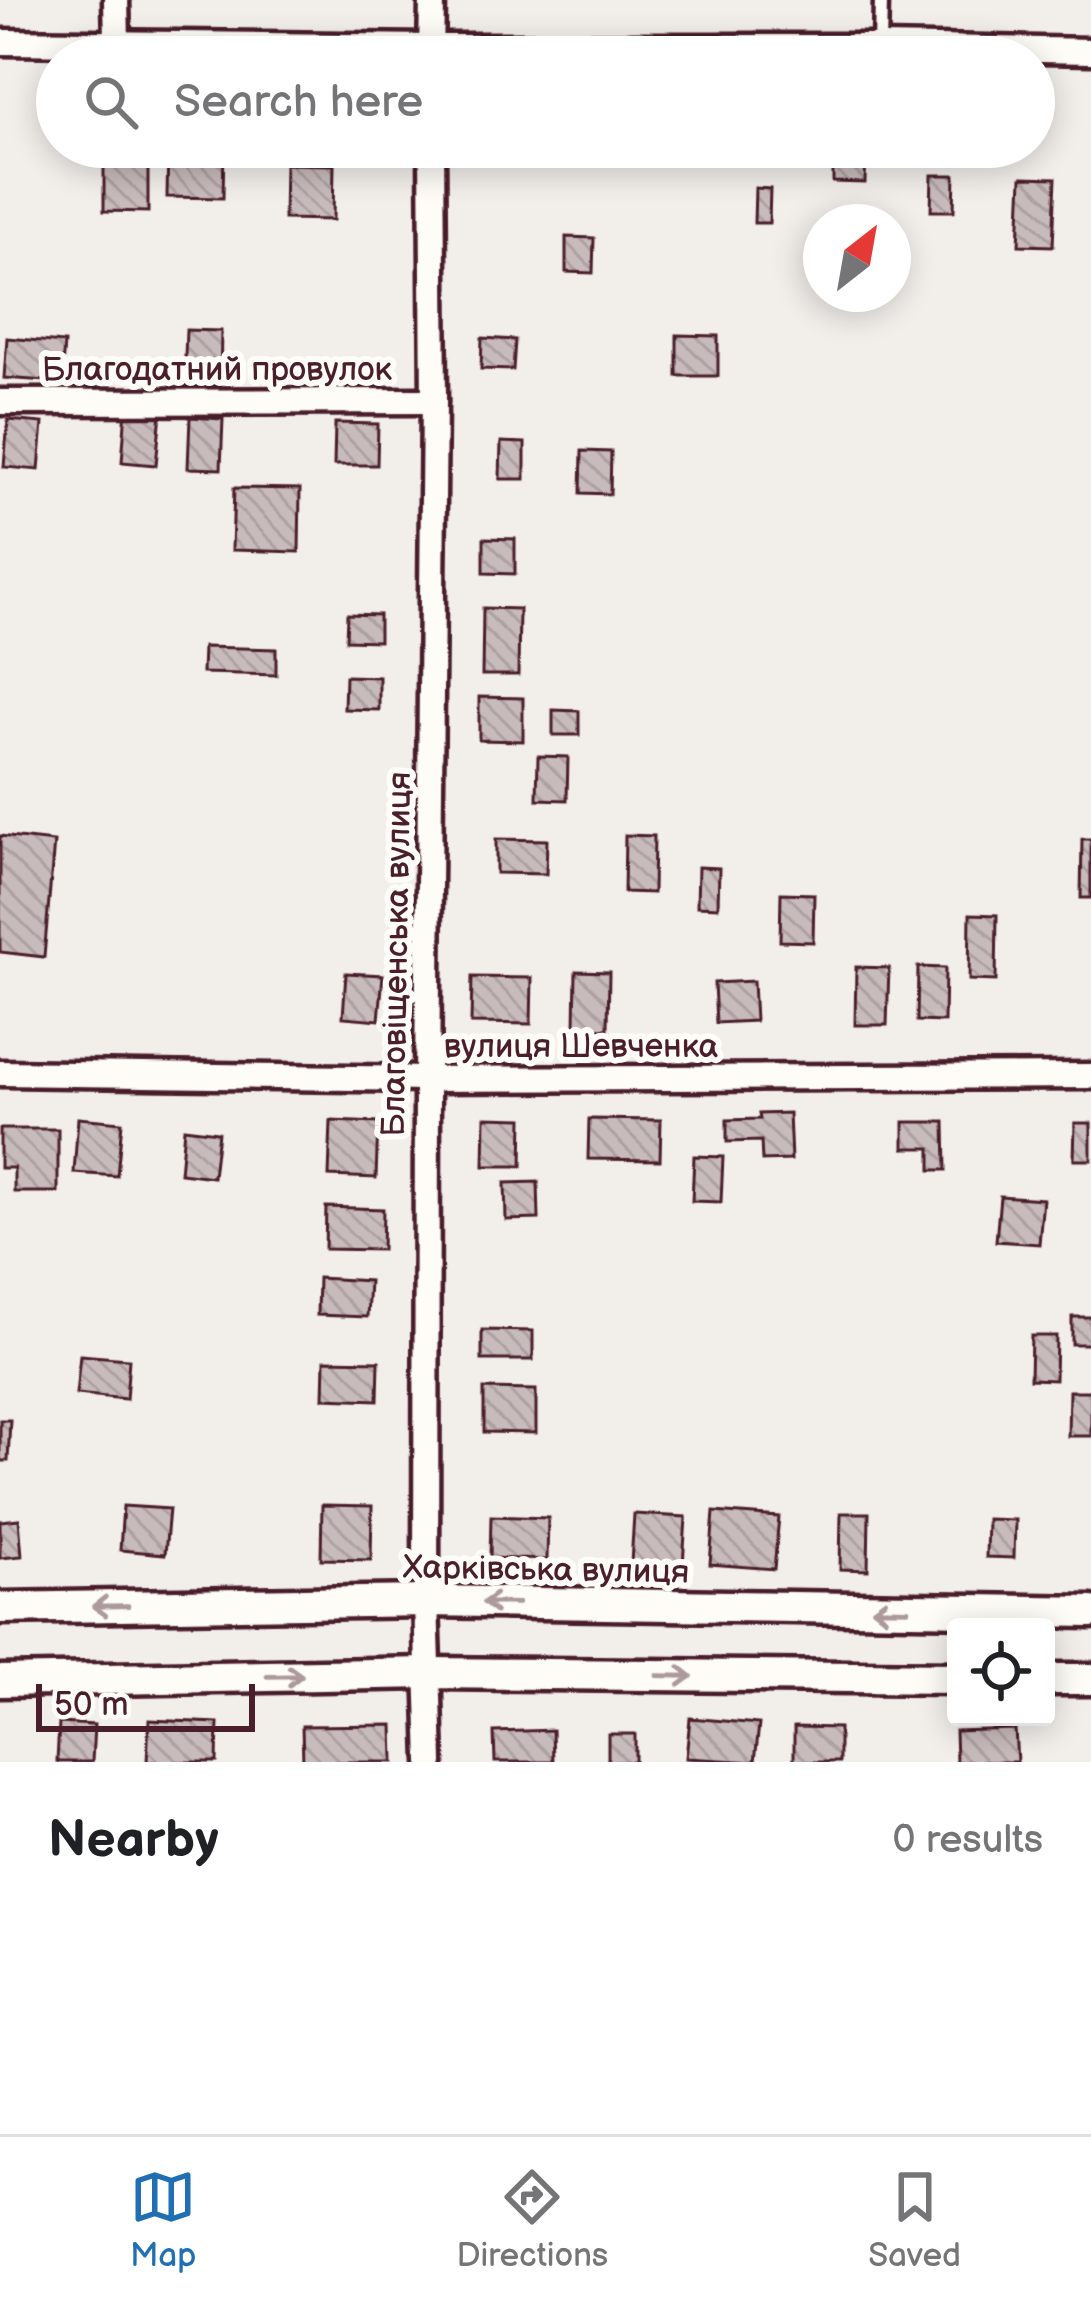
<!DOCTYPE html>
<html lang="en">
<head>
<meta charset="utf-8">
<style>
  body { margin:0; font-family:"Balsamiq Sans",sans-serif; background:#f2f2f2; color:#202124 }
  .controls { position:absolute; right:36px; bottom:36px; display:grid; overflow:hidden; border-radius:12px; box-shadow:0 6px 30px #0003 }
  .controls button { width:108px; height:108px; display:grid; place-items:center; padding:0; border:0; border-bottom:3px solid #e0e0e0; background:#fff; color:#202124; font:60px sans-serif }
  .compass { position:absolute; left:803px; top:204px; width:108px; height:108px; border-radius:50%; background:#fff; box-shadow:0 6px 30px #0003; rotate:31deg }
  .scale { position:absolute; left:36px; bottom:30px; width:219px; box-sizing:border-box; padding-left:12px; border:6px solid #4a1f2b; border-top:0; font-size:33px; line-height:42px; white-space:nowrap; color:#4a1f2b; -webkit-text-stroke:9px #fdfcf7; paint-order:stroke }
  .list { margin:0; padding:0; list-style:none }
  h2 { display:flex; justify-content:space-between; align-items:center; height:156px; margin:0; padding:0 48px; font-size:51px }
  h2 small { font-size:39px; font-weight:400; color:#757577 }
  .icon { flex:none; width:66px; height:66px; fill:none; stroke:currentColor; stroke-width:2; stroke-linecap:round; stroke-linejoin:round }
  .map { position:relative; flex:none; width:1091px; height:1762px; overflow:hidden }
  .search { position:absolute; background:#fff; box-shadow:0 6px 30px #0003; left:36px; right:36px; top:36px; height:132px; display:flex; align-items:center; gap:30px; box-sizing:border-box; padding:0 42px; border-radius:66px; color:#757577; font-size:45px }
  .sheet { height:372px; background:#fff }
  nav { display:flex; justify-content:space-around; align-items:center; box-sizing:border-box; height:168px; border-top:3px solid #e0e0e0; background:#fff; font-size:33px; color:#757577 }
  nav a { display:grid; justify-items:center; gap:6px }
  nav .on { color:#1f6fb2 }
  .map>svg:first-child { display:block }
</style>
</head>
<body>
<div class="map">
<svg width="1091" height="1762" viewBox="0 0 1091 1762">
  <defs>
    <pattern id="building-back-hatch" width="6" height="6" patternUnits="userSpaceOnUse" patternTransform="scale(3)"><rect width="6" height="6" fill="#c8bbbb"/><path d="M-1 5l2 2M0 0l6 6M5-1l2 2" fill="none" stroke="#ada0a1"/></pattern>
  </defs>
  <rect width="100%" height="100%" fill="#f2efeb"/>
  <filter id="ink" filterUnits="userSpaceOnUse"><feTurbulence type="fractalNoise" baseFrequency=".00833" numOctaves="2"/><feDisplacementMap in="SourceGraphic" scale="24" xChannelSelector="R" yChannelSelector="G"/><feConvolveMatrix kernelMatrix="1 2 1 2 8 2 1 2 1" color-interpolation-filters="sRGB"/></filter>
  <g filter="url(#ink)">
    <g fill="url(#building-back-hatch)" stroke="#4a1f2b" stroke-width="3">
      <polygon points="168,147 224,147 223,198 167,197"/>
      <polygon points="482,147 523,147 523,164 482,163"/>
      <polygon points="833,151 866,152 865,183 833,182"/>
      <polygon points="104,161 148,162 148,212 104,211"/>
      <polygon points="285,164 334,165 333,220 284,219"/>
      <polygon points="932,175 955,175 954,211 931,211"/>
      <polygon points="1022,177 1056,178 1053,246 1019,245"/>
      <polygon points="755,188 770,189 769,223 754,223"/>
      <polygon points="566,237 594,238 593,273 566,272"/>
      <polygon points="186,330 221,331 220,385 184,384"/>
      <polygon points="677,335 718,336 718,376 677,376"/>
      <polygon points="7,338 64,343 61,382 4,378"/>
      <polygon points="482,338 515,340 513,370 481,369"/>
      <polygon points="126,409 161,412 156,465 122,462"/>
      <polygon points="190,417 223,419 221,469 188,468"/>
      <polygon points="8,420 43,423 39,470 4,467"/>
      <polygon points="335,423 378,424 377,465 334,465"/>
      <polygon points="501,442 525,443 525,479 500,479"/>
      <polygon points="582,451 611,452 610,494 581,493"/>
      <polygon points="234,488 300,489 299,552 232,550"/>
      <polygon points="484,538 515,539 515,574 484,573"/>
      <polygon points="483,608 519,609 518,675 482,675"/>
      <polygon points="347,614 379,615 379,641 346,640"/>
      <polygon points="203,647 276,649 276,675 202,673"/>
      <polygon points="345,676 379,677 379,710 344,709"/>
      <polygon points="479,697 523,698 523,741 479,740"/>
      <polygon points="553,710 579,711 579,735 553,735"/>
      <polygon points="538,756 568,757 567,800 537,799"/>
      <polygon points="625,835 654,836 653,893 624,892"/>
      <polygon points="0,836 54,842 44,957 0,952"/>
      <polygon points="496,839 547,840 546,874 496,873"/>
      <polygon points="1082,839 1091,839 1091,898 1081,898"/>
      <polygon points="698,867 719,868 718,907 697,906"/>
      <polygon points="781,893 814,894 813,942 780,941"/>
      <polygon points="970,914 997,915 996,981 969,980"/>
      <polygon points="856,967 889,968 887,1025 855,1025"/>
      <polygon points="918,967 945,968 944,1022 917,1021"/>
      <polygon points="576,971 609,972 608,1029 575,1028"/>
      <polygon points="346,973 383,975 379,1020 343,1017"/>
      <polygon points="472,977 532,978 531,1024 471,1023"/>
      <polygon points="753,981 755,1021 716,1023 714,983"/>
      <polygon points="789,1113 791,1160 762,1161 761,1141 727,1142 727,1120 760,1119 759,1114"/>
      <polygon points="485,1117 523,1118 522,1166 484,1166"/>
      <polygon points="78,1118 122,1122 117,1176 74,1173"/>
      <polygon points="589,1119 661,1120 660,1160 588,1159"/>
      <polygon points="331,1121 378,1123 376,1178 329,1176"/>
      <polygon points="904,1122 945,1122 946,1170 931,1170 931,1148 904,1148"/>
      <polygon points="1075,1123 1091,1123 1091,1160 1074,1160"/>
      <polygon points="184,1128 218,1132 213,1177 180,1173"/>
      <polygon points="0,1129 58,1129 58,1192 14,1192 14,1168 0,1168"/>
      <polygon points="694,1156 723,1157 721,1202 692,1201"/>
      <polygon points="538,1182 539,1219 506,1220 505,1183"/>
      <polygon points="1000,1196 1043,1199 1039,1244 996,1241"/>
      <polygon points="326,1207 383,1209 382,1250 325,1249"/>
      <polygon points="318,1278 369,1281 367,1317 317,1315"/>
      <rect x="1072" y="1317" width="19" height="27"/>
      <polygon points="482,1330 533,1331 533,1360 482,1360"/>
      <polygon points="1031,1336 1056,1336 1055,1380 1030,1379"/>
      <polygon points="80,1355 129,1359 126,1399 76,1394"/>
      <polygon points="325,1360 379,1361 378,1400 324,1398"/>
      <polygon points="484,1389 536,1390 536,1433 484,1432"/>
      <polygon points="1069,1391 1091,1391 1091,1436 1068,1436"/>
      <polygon points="0,1420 10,1420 8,1461 0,1461"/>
      <polygon points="322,1505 372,1506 371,1560 321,1559"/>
      <polygon points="123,1506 169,1509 165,1554 120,1550"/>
      <polygon points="714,1512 779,1517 774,1569 710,1564"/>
      <polygon points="841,1513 869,1513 868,1570 840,1569"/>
      <polygon points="634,1514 686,1517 683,1566 631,1563"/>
      <polygon points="491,1516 548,1518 547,1560 490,1558"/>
      <polygon points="19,1519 22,1556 0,1558 0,1521"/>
      <polygon points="987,1519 1015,1520 1014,1558 986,1557"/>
      <polygon points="690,1718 759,1724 755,1762 686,1758"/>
      <polygon points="149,1720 218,1723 217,1762 147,1762"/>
      <polygon points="59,1723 94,1725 92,1762 57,1762"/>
      <polygon points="393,1725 394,1762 303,1762 302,1726"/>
      <polygon points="794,1727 839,1728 839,1762 794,1762"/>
      <polygon points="1015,1729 1017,1762 956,1762 955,1731"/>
      <polygon points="552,1730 553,1762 495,1762 494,1732"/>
      <rect x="608" y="1734" width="27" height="28"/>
    </g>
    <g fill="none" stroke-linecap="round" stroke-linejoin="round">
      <defs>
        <polyline id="service" points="880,47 881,0"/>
        <g id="minor">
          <polyline points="116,0 117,42"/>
          <polyline points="0,42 431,47 880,47 1091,51"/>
          <polyline points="431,57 432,0"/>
          <polyline points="0,402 434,401"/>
          <polyline points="0,1073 427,1079 1091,1076"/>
          <polyline points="431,1762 426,1601 427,1079 434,401 432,147"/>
        </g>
        <g id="tertiary">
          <polyline points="0,1608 426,1601 1091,1612"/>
          <polyline points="1046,1679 1091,1679"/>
          <polyline points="0,1681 430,1673 956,1678"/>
        </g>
      </defs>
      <use href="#service" stroke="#4a1f2b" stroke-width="21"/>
      <use href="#minor" stroke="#4a1f2b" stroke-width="33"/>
      <use href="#tertiary" stroke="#4a1f2b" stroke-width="39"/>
      <use href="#service" stroke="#fdfcf7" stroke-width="12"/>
      <use href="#minor" stroke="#fdfcf7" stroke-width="24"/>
      <use href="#tertiary" stroke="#fdfcf7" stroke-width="30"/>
    </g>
    <defs><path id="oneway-shaft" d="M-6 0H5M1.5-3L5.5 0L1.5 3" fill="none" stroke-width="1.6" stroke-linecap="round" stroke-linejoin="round" transform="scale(3)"/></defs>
    <g stroke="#ac999b">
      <use href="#oneway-shaft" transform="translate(500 1603) rotate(-179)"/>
      <use href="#oneway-shaft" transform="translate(110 1606) rotate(179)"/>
      <use href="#oneway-shaft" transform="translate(890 1609) rotate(-179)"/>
      <use href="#oneway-shaft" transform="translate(285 1676) rotate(-1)"/>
      <use href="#oneway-shaft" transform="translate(675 1676) rotate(1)"/>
    </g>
  </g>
  <g text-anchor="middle" stroke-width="12" stroke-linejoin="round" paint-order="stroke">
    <g font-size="33" fill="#4a1f2b" stroke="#fdfcf7">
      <text x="217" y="380">Благодатний провулок</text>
      <text transform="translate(395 954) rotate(-89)" y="12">Благовіщенська вулиця</text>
      <text x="581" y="1057">вулиця Шевченка</text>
      <text transform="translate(546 1568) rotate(1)" y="12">Харківська вулиця</text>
    </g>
  </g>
</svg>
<div class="controls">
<button><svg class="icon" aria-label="locate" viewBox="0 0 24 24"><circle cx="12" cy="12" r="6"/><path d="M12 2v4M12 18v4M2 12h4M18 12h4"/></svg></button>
</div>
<svg class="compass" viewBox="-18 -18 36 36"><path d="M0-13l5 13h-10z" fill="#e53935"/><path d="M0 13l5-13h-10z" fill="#757577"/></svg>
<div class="scale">50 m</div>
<div class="search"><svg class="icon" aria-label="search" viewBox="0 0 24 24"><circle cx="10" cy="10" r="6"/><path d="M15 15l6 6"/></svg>Search here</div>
</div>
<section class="sheet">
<h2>Nearby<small>0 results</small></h2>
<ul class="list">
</ul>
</section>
<nav>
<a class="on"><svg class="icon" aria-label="map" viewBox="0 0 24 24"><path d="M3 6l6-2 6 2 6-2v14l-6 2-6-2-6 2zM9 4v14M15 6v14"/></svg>Map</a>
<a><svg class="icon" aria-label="directions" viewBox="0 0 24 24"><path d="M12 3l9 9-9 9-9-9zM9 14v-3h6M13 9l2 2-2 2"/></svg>Directions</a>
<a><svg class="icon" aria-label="saved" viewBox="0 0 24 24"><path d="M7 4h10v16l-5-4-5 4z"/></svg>Saved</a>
</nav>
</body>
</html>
